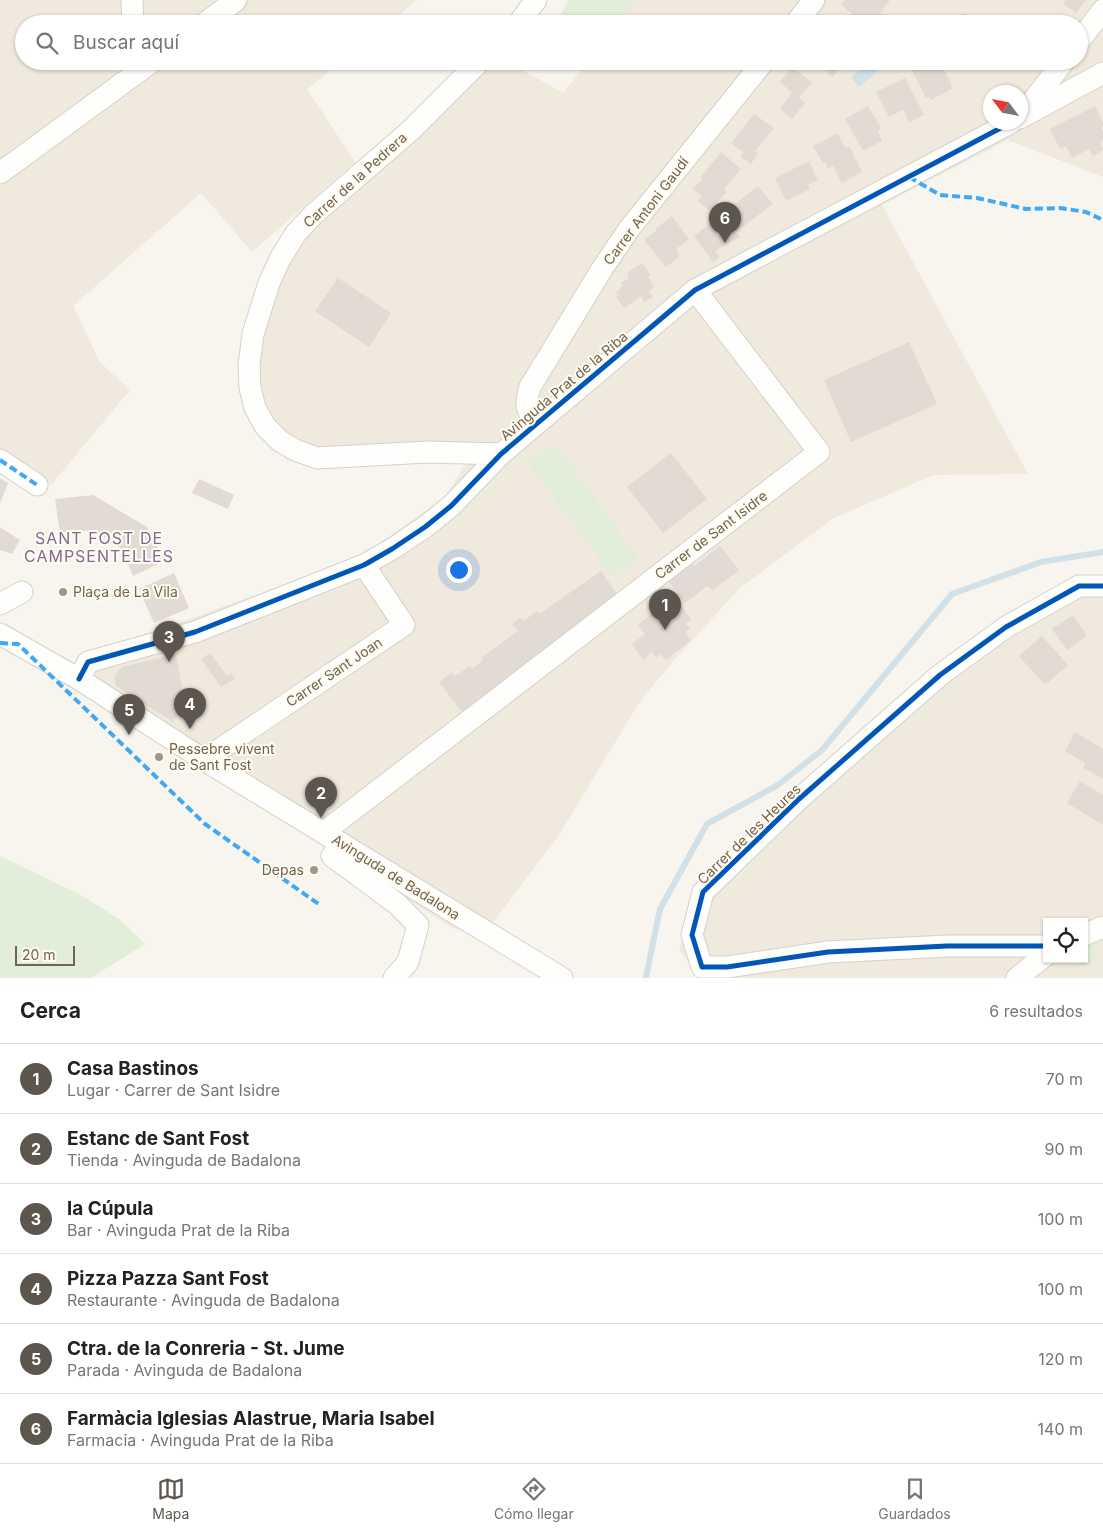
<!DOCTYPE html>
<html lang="es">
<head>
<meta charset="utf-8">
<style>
  body { margin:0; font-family:Inter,sans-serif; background:#f2f2f2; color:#222 }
  .controls { position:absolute; right:15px; bottom:15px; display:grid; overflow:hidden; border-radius:0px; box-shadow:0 1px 4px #0004 }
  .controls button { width:45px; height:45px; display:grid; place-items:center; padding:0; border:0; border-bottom:1px solid #e0e0e0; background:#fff; color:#222; font:25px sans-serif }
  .compass { position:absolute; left:983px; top:85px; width:45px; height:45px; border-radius:50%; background:#fff; box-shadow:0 1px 4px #0004; rotate:302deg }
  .scale { position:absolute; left:15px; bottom:12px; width:60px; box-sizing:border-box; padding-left:5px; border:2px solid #75624f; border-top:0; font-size:14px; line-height:18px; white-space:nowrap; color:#75624f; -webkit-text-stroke:4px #fefbf1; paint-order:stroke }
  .you { position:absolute; left:458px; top:569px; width:18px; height:18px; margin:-12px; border:4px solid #fff; border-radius:50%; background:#1a73e8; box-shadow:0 0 0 8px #1a73e833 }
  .badge { display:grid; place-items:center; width:32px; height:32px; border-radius:50%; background:#5c564f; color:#fff; font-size:16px; font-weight:700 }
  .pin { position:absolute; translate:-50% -41px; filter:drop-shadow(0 1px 2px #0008) }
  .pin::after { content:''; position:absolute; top:26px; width:18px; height:15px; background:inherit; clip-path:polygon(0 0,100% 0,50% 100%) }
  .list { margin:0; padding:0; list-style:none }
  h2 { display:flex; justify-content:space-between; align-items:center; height:65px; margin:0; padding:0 20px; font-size:21px }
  h2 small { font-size:16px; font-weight:400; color:#767676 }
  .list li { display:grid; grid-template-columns:32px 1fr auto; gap:15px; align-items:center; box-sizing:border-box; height:70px; padding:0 20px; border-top:1px solid #e0e0e0 }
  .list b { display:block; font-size:19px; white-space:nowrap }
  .list p { margin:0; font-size:16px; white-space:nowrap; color:#767676 }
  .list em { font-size:16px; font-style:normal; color:#767676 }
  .icon { flex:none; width:28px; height:28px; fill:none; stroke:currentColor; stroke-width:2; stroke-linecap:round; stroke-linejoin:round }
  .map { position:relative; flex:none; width:1103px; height:978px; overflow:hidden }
  .search { position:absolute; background:#fff; box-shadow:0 1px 4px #0004; left:15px; right:15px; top:15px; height:55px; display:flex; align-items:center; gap:12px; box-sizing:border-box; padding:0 18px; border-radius:28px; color:#767676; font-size:19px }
  .sheet { height:485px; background:#fff }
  nav { display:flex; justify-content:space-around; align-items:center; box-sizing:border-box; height:70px; border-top:1px solid #e0e0e0; background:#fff; font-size:14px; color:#767676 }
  nav a { display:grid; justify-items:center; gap:2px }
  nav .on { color:#5c564f }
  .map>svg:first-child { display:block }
</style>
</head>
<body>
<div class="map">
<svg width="1103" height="978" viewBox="0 0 1103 978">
  <rect width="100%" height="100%" fill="#f8f5ee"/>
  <g fill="#f0e9dd" fill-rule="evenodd">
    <polygon points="0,0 417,0 388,24 24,24 24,61 342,61 307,89 355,162 252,252 201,193 73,306 100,362 130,390 51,485 0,449"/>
    <path d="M635 0H1103V177L1008 140 882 205 1028 474 933 475 834 518 740 588 677 657 641 700 557 838 480 939 449 926 89 694 97 653 363 555 446 496 469 457 346 468 287 460 243 412 244 348 274 247 493 61H506L563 93 589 61H1079V24H617ZM990 92H1020V122H990Z"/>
    <path d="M1103 578V978H704L679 951 702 879 816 770 999 618 1078 579ZM1047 922H1084V959H1047Z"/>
  </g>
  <g fill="#e3eeda">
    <polygon points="569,0 635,0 617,24 555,24"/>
    <polygon points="555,443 638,557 612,576 528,463"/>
    <polygon points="0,856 81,895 119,919 145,944 91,978 0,978"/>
    <polygon points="1097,939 1098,943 1095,964 1048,962 1050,959 1084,959 1084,940"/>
  </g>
  <polygon fill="#d1e1e7" points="870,61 878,71 859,87 851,77"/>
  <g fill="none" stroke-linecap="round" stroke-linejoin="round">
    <polyline stroke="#d1e1e7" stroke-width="6" points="646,977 660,909 707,824 778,785 822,750 952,594 1041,562 1103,552"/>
  </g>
  <g fill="#e2dbd3">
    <polygon points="845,0 890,0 880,13 886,17 880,24 865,24 841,5"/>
    <polygon points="1066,0 1086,0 1076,13 1063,3"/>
    <polygon points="964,12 978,24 953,24"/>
    <polygon points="813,61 845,61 833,77"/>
    <polygon points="932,61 940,61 952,85 951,86 952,89 931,100 929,97 926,98 911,69 926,62 927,64"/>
    <polygon points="976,61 992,61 985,69"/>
    <polygon points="792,67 812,82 799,98 805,103 792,119 780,109 792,93 780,82"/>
    <polygon points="905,78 924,115 909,122 903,110 889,117 876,92"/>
    <polygon points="868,106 881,128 878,131 882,141 863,151 845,119"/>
    <polygon points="1095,106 1103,122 1103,126 1101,127 1103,131 1103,140 1100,142 1103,150 1093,156 1089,149 1072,158 1066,146 1060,149 1050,129"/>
    <polygon points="754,114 774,128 755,151 758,154 751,164 741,157 743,152 731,143"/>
    <polygon points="838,133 845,148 849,146 862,172 842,183 833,166 828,168 825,162 823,163 813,146"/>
    <polygon points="721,152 741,169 724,189 727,191 710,211 698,201 702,196 693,189 702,180 700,178"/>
    <polygon points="809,161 818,180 808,185 810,189 786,201 775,178"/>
    <polygon points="758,186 773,204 736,232 740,237 715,251 720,258 713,262 694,236"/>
    <polygon points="672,216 689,239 676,249 680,256 666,267 644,240 656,231 655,229"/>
    <polygon points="642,263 651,275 648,277 654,287 649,291 653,297 644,302 641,296 624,308 616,297 618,296 616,293 623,286 621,283 629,278 627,273"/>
    <polygon points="338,278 391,313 369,347 315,311"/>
    <polygon points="909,342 937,404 851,442 824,380"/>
    <polygon points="671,453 707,499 663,533 627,487"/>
    <polygon points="0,478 8,483 0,504"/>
    <polygon points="199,479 234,495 228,509 192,493"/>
    <polygon points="93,495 147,527 165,561 133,576 122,549 94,530 60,533 55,499"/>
    <polygon points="0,527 20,540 12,554 0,550"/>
    <polygon points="720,546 739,570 713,590 707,586 685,603 667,579 690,561 694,566"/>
    <polygon points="601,571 621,600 465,716 439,682 452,672 455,676 470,666 472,669 483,660 481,658 518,631 512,624 520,618 524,621 537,611 539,614"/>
    <polygon points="174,573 189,608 154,623 139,589"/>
    <polygon points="678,602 691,619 686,624 690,628 686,632 691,640 666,660 661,654 656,658 652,652 643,660 632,644 645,634 638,625 662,605 667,611"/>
    <polygon points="1073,615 1087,636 1067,650 1052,629"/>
    <polygon points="1042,636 1068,665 1045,685 1019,656"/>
    <polygon points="210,653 227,676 231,673 235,679 221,687 201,659"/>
    <polygon points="176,654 182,689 191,694 173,722 119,688 116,686 114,678 118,670 125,666"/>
    <polygon points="1075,732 1103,749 1103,779 1084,768 1085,763 1065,751"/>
    <polygon points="1080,781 1103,795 1103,825 1067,803"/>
  </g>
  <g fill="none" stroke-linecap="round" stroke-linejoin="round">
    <defs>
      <g id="minor">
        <polyline points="132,0 133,24"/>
        <polyline points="204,24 236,0"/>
        <polyline points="518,24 536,0"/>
        <polyline points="795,24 814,0"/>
        <polyline points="1079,41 1103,10"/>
        <polyline points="480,61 410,131 315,213 296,233 280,259 269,283 253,334 249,365 250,388 255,408 265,426 280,441 295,450 317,458 428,452 501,454"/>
        <polyline points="1025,111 1064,61"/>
        <polyline points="1020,118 1103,73"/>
        <polyline points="0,173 153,61"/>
        <path d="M537 423C525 409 525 404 530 387L602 269 629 229 764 61"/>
        <polyline points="0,460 37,485"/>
        <polyline points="0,604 22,592"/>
        <polyline points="0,634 79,679 204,760 562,978"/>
        <polyline points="79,679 88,662 195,632 364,565 392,549 425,527 451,506 501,454 695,290 1012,122"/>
        <polyline points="204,760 404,625 364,565"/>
        <polyline points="324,832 819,452 695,290"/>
        <polyline points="341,843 332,856 397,904 418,925 408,962 394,978"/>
        <polyline points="1084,935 1103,927"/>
        <polyline points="1047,946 947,946 828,952 727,967 702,967 692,935 703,892 799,799 940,675 1006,627 1079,586 1103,586"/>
        <polyline points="1017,978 1047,954"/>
      </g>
    </defs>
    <use href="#minor" stroke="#d5d1c9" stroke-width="23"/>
    <use href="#minor" stroke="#fefefc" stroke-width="21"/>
    <g stroke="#3fa9f5" stroke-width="4" stroke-dasharray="8 4" stroke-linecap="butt">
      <polyline points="909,177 940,195 977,198 1026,209 1060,208 1086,212 1103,220"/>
      <polyline points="0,460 37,485"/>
      <polyline points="0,643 18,644 205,824 320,905"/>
    </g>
    <defs>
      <g id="cycleway">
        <polyline points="79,679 88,662 195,632 364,565 392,549 425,527 451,506 501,454 695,290 1012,122"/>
        <polyline points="1047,946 947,946 828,952 727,967 702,967 692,935 703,892 799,799 940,675 1006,627 1079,586 1103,586"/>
      </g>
    </defs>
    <use href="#cycleway" stroke="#fefbf1" stroke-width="8"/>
    <use href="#cycleway" stroke="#0057b8" stroke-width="5"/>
  </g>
  <g fill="#a39587" stroke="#fefbf1" stroke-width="2">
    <circle cx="63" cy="592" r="5"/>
    <circle cx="159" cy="757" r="5"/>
    <circle cx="314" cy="870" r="5"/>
  </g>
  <g text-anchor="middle" stroke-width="4" stroke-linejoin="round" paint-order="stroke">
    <g font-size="14" fill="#75624f" stroke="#fefbf1">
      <text transform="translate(355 180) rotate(-42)" y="5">Carrer de la Pedrera</text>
      <text transform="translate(646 211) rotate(-53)" y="5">Carrer Antoni Gaudí</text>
      <text transform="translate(564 386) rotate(-40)" y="5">Avinguda Prat de la Riba</text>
      <text transform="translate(711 535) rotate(-37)" y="5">Carrer de Sant Isidre</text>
      <text transform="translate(334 672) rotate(-34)" y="5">Carrer Sant Joan</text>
      <text transform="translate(749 834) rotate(-44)" y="5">Carrer de les Heures</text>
      <text transform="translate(396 877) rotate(32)" y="5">Avinguda de Badalona</text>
    </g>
    <g font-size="14" fill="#75624f" stroke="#fefbf1" text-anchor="start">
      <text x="73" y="597">Plaça de La Vila</text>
      <text x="169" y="754">Pessebre vivent<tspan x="169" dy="16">de Sant Fost</tspan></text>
      <text x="304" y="875" text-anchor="end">Depas</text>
    </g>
    <g font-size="16" letter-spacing="1" fill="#896790" stroke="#fefbf1">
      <text x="99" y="544">SANT FOST DE<tspan x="99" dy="18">CAMPSENTELLES</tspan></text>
    </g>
  </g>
</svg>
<div class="controls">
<button><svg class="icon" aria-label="locate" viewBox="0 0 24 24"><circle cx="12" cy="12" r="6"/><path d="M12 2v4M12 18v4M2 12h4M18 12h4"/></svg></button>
</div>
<svg class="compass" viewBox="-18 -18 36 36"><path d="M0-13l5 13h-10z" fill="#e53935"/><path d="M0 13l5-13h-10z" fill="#767676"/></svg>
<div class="scale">20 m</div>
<div class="you"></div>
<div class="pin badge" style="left:665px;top:630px">1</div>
<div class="pin badge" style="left:321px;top:818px">2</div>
<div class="pin badge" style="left:169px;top:662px">3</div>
<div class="pin badge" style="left:190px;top:729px">4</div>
<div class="pin badge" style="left:129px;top:735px">5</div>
<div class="pin badge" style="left:725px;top:243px">6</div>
<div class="search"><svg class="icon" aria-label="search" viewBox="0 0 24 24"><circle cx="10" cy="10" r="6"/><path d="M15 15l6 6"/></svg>Buscar aquí</div>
</div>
<section class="sheet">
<h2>Cerca<small>6 resultados</small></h2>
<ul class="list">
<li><span class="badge">1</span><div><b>Casa Bastinos</b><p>Lugar · Carrer de Sant Isidre</p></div><em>70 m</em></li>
<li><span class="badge">2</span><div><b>Estanc de Sant Fost</b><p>Tienda · Avinguda de Badalona</p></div><em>90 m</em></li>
<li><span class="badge">3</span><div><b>la Cúpula</b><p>Bar · Avinguda Prat de la Riba</p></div><em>100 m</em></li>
<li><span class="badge">4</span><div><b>Pizza Pazza Sant Fost</b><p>Restaurante · Avinguda de Badalona</p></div><em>100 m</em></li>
<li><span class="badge">5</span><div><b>Ctra. de la Conreria - St. Jume</b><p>Parada · Avinguda de Badalona</p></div><em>120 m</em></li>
<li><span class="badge">6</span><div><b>Farmàcia Iglesias Alastrue, Maria Isabel</b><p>Farmacia · Avinguda Prat de la Riba</p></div><em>140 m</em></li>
</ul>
</section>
<nav>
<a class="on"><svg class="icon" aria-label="map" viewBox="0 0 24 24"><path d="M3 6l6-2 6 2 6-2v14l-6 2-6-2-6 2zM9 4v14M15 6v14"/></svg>Mapa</a>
<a><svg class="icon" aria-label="directions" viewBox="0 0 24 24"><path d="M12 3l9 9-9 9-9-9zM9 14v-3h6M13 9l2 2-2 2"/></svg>Cómo llegar</a>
<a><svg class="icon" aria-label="saved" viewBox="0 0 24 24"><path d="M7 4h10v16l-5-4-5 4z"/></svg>Guardados</a>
</nav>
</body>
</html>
